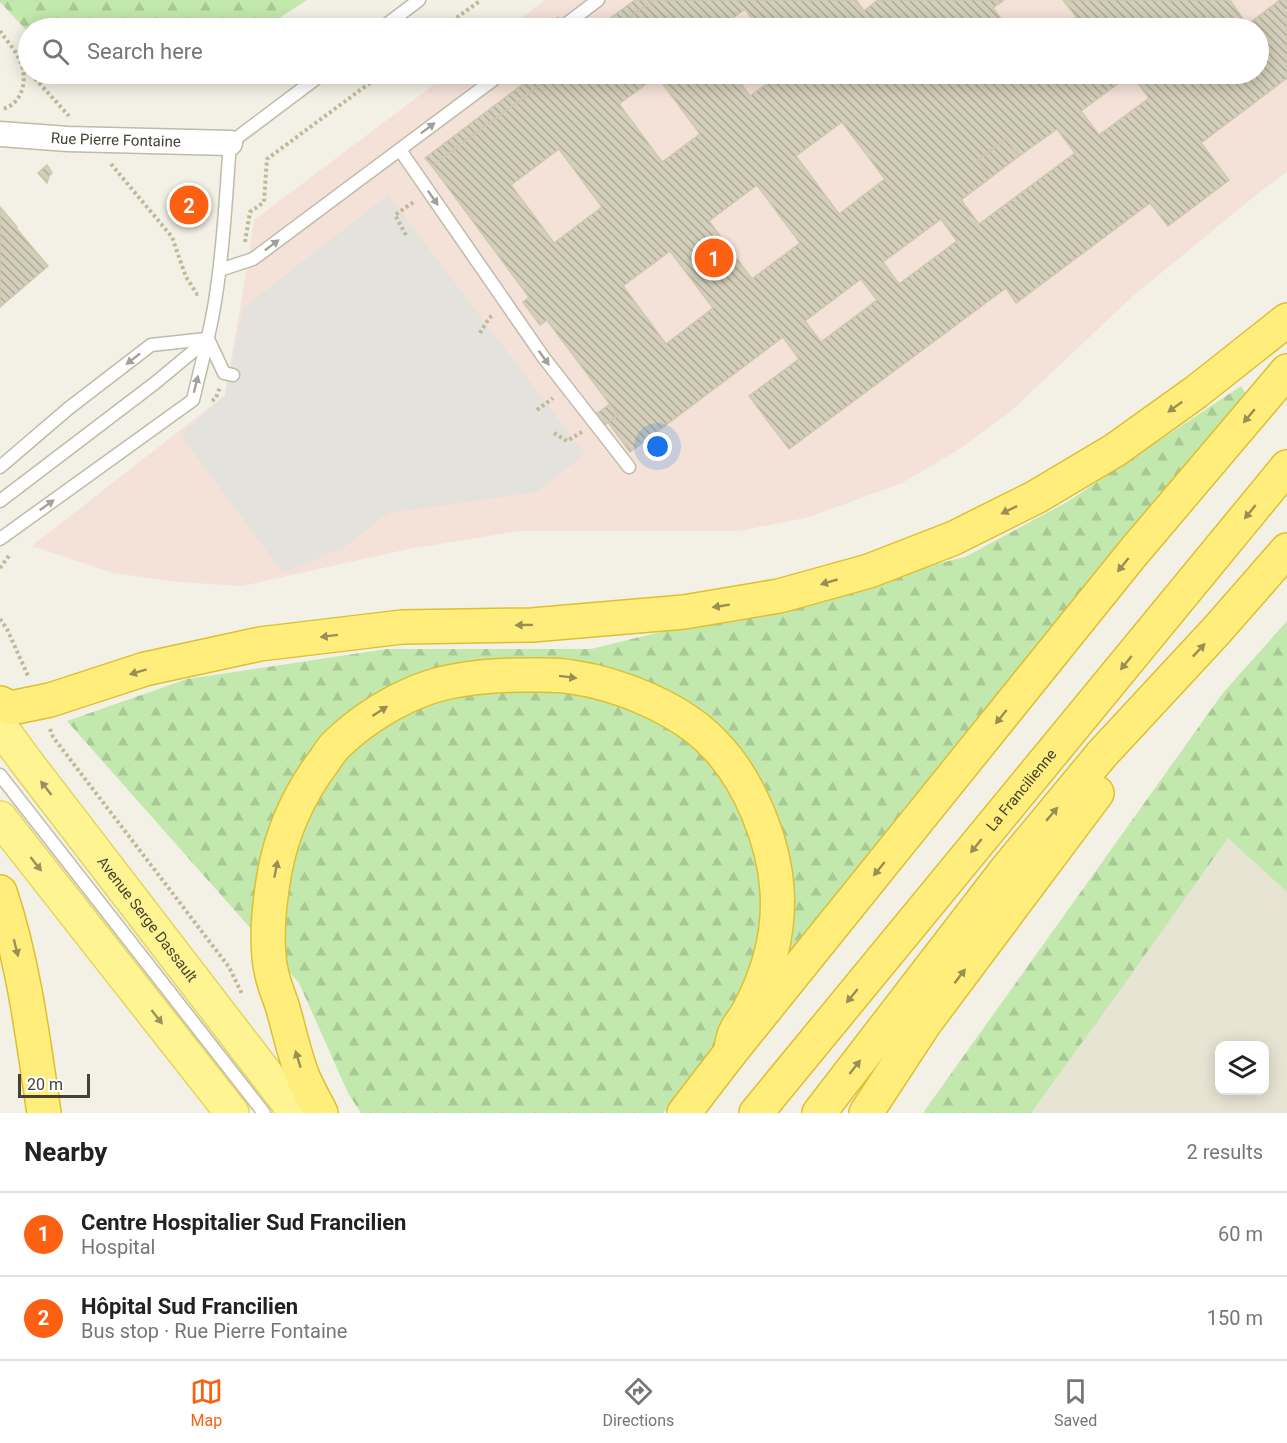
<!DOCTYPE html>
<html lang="en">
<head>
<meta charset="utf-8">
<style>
  body { margin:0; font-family:Roboto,sans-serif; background:#f2f2f2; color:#222 }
  .controls { position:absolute; right:18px; bottom:18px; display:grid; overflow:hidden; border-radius:12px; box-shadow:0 3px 15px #0003 }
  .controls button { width:54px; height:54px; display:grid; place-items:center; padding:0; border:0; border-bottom:2px solid #e0e0e0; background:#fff; color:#222; font:30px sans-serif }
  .scale { position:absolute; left:18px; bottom:15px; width:72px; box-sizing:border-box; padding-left:6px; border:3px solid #454235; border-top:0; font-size:16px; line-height:21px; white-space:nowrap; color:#454235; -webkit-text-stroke:4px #fff; paint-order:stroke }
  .you { position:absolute; left:658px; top:447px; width:21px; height:21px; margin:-15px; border:4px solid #fff; border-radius:50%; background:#1a73e8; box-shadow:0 0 0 9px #1a73e833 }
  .badge { display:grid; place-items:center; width:39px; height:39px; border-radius:50%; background:#fc6113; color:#fff; font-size:20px; font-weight:700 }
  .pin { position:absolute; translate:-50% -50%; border:3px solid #fff; box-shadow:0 2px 6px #0006 }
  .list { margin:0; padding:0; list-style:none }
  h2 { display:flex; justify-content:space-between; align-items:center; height:78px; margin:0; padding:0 24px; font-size:26px }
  h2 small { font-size:20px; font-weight:400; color:#767676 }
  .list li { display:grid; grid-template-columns:39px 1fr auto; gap:18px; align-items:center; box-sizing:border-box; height:84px; padding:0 24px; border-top:2px solid #e0e0e0 }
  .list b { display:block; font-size:22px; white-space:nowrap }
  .list p { margin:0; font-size:20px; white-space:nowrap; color:#767676 }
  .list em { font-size:20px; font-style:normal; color:#767676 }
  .icon { flex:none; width:33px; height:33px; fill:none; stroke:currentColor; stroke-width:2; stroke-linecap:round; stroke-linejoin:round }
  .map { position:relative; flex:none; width:1287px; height:1113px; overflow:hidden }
  .search { position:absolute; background:#fff; box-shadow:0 3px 15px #0003; left:18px; right:18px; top:18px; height:66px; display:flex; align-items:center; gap:15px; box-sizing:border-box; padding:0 21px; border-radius:33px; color:#767676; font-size:22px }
  .sheet { height:246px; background:#fff }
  nav { display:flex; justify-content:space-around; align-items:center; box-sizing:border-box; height:84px; border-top:2px solid #e0e0e0; background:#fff; font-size:16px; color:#767676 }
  nav a { display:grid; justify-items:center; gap:3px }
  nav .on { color:#fc6113 }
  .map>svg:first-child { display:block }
</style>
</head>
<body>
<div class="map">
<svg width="1287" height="1113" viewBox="0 0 1287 1113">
  <defs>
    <pattern id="forest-firs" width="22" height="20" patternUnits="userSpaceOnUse" patternTransform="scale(1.5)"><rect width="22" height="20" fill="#c2e8ad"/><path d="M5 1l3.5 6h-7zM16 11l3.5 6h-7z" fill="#a8c895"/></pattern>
    <pattern id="building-back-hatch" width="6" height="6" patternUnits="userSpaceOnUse" patternTransform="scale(1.5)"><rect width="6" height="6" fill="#d4cfba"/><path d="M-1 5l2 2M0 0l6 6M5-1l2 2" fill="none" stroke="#aeaa98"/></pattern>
  </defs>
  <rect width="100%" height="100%" fill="#f3f1e5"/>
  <path fill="#e7e4d3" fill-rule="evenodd" d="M1287 621V1113H923L1223 693ZM1220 1046H1264V1090H1220Z"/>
  <polygon fill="#f4e1d8" points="545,0 1287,0 1287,172 1267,186 1133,296 1010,412 958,450 902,483 809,517 739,531 519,531 408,549 242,586 179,582 113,573 32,546 225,395 242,298 254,220 448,74 1258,74 1258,28 507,28"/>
  <g fill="url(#forest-firs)">
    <polygon points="0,0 307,0 264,28 28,28 28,32 0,2"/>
    <polygon points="1241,386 1247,396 779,967 663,1113 361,1113 348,1093 299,983 67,721 187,679 387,649 591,649 965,557 1067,502"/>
    <polygon points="1287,621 1287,892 1228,838 1125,983 1031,1113 923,1113 1223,693"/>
  </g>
  <polygon fill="#e3e2dd" points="388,195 585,454 536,492 388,513 343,548 283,573 181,435 225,395 243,308"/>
  <g fill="url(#building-back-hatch)" stroke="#cfc8ae" stroke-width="1.5" fill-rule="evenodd">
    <polygon points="635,0 653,0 615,28 597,28"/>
    <polygon points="653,0 856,0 864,11 878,0 1004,0 993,8 1008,28 759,28 745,9 720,28 615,28"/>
    <path d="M1063 0H1230L1247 25 1280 0H1287V78L1201 143 1229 180 1168 226 1150 203 1016 303 1006 288 789 449 749 396 799 359 783 337 630 452 608 422 618 415 547 320 540 325 523 302 529 297 432 166 540 85 532 74H734L750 96 780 74H1131L1081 111 1099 135 1149 98 1131 74H1169L1174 79 1181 74H1258V28H1217L1208 16 1191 28H1085ZM657 76 700 134 662 162 619 104ZM842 122 885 179 839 214 796 156ZM1057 129 1075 153 979 224 961 200 990 178 978 160 1006 139 1019 156ZM559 149 602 207 554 243 511 185ZM757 185 800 243 752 279 709 221ZM941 219 957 241 899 284 883 262ZM670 251 713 308 666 344 623 286ZM861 279 877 300 821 342 805 321Z"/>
    <polygon points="558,17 567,28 543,28"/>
    <polygon points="534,76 540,85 432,166 425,158"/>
    <polygon points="1006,139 1019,156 990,178 978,160"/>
    <polygon points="47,165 52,173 49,176 47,183 38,173"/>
    <polygon points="0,207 17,227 16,228 48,266 0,307"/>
    <polygon points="610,404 618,415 599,429 591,418"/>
  </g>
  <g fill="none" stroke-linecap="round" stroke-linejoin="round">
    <defs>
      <g id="service">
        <polyline points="565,25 598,0"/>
        <polyline points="382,28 419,0"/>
        <polyline points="400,150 544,358 629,467"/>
        <polyline points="220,270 253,259 501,74"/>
        <polyline points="208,339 224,373 233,375"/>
        <polyline points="0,467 69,408 151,345 206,339"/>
        <polyline points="0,501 155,383 208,339"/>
        <path d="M0 539 193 400C201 365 211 331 216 295 224 245 226 193 230 143L322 74"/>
        <polyline points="0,775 264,1113"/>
      </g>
      <g id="minor">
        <path id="s1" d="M0 134 68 139 230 143"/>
      </g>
      <g id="primary">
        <path id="s2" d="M0 726 24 759 296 1113"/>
        <polyline points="0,818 232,1113"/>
      </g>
      <g id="trunk">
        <polyline points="0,703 11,708 50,700 145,669 260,644 402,627 532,625 684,612 779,596 869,571 954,538 1036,497 1115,450 1196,392 1287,320"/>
        <path d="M0 892C24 964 33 1039 44 1113"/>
        <path d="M321 1113C315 1101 308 1089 303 1077 294 1054 289 1029 282 1005 276 989 270 973 269 956 266 927 270 898 275 870 283 829 299 794 324 761 328 755 332 748 338 743 363 719 397 698 430 687 461 677 494 675 527 675 542 675 557 674 572 677 620 684 682 709 715 745 749 780 774 841 777 890 780 932 768 975 748 1012 745 1018 739 1024 736 1031 732 1037 732 1046 730 1053"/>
        <polyline points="684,1113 730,1053 1132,554 1287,371"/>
        <path id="s3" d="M756 1113 1287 467"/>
        <polyline points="819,1113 1006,870 1102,754 1217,630 1287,550"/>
        <polyline points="866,1113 925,1023 1097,793"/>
      </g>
    </defs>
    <use href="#service" stroke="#bebba8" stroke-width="15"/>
    <use href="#minor" stroke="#bebba8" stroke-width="27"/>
    <use href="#primary" stroke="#e4d561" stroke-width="36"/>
    <use href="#trunk" stroke="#debf33" stroke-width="36"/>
    <g stroke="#c0b999" stroke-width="4" stroke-dasharray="3 3" stroke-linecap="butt">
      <polyline points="442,28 481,0"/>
      <path d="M0 31C7 41 17 52 21 63 28 80 22 105 2 109"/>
      <polyline points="22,62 28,70"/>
      <polyline points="31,74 69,116"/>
      <polyline points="111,164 172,237 186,277 197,294 200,294"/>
      <polyline points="406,235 395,215 415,201"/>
      <polyline points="245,242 250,212 264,202 267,159 382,74"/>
      <polyline points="480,333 489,318 493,315"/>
      <polyline points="212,401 216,398 220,387"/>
      <polyline points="537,410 553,398"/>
      <polyline points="554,433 567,441 582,432"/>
      <polyline points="0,568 10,554"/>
      <polyline points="0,619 7,629 29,678"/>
      <polyline points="50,729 53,737 229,967 242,994"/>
    </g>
    <use href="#service" stroke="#fff" stroke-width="12"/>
    <use href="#minor" stroke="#fff" stroke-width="24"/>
    <use href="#primary" stroke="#fff492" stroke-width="33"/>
    <use href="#trunk" stroke="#ffee7b" stroke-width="33"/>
  </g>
  <defs><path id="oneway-solid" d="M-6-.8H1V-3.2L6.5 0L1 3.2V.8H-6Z" transform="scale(1.5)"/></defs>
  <g fill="#a2a09a">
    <use href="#oneway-solid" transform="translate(428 128) rotate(-37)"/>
    <use href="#oneway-solid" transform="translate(433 198) rotate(55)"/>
    <use href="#oneway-solid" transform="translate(272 245) rotate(-37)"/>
    <use href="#oneway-solid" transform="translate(544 358) rotate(54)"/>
    <use href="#oneway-solid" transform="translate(133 359) rotate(142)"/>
    <use href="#oneway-solid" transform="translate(196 384) rotate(-76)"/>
    <use href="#oneway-solid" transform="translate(47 505) rotate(-36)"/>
  </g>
  <g fill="#998f54">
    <use href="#oneway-solid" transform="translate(1175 407) rotate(144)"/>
    <use href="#oneway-solid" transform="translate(1249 416) rotate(130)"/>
    <use href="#oneway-solid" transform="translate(1009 510) rotate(154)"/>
    <use href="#oneway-solid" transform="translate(1250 512) rotate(129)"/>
    <use href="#oneway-solid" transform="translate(1123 565) rotate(129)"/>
    <use href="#oneway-solid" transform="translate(829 582) rotate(164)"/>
    <use href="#oneway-solid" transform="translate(721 606) rotate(171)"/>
    <use href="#oneway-solid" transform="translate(524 625) rotate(179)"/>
    <use href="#oneway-solid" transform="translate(329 636) rotate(173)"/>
    <use href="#oneway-solid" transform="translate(1199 650) rotate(-47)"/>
    <use href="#oneway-solid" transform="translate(1126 663) rotate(129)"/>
    <use href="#oneway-solid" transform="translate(138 672) rotate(163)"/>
    <use href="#oneway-solid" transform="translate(568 677) rotate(7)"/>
    <use href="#oneway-solid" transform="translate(380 711) rotate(-33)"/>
    <use href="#oneway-solid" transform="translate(1001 717) rotate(129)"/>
    <use href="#oneway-solid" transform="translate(1052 814) rotate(-50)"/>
    <use href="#oneway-solid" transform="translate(976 846) rotate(129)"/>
    <use href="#oneway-solid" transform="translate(276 869) rotate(-79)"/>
    <use href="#oneway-solid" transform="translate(879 869) rotate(129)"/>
    <use href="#oneway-solid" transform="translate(16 948) rotate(76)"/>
    <use href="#oneway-solid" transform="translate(960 976) rotate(-53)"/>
    <use href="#oneway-solid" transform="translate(852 996) rotate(129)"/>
    <use href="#oneway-solid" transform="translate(298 1059) rotate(-107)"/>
    <use href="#oneway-solid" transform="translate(855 1067) rotate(-52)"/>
  </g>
  <g fill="#99925f">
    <use href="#oneway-solid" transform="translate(46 788) rotate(-128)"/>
    <use href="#oneway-solid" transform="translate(36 864) rotate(52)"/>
    <use href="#oneway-solid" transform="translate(157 1017) rotate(52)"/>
  </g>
  <g text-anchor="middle" stroke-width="4.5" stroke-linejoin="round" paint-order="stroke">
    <g font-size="15" fill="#454235" stroke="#fff">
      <text dy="5" stroke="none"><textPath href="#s1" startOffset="116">Rue Pierre Fontaine</textPath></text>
      <text dy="5" stroke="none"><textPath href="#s3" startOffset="418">La Francilienne</textPath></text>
      <text dy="5" stroke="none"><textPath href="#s2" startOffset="243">Avenue Serge Dassault</textPath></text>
    </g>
  </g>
</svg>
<div class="controls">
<button><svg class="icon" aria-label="layers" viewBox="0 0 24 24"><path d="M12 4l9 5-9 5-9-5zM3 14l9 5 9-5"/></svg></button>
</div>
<div class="scale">20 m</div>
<div class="you"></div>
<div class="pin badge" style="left:714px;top:258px">1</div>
<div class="pin badge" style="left:189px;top:205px">2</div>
<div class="search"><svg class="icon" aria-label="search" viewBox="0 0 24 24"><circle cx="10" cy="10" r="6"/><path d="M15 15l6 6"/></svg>Search here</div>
</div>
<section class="sheet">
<h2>Nearby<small>2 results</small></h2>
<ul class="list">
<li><span class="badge">1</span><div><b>Centre Hospitalier Sud Francilien</b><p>Hospital</p></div><em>60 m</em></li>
<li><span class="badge">2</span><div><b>Hôpital Sud Francilien</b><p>Bus stop · Rue Pierre Fontaine</p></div><em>150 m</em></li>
</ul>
</section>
<nav>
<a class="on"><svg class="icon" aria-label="map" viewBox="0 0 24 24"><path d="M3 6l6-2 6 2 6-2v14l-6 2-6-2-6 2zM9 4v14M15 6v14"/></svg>Map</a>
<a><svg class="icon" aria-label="directions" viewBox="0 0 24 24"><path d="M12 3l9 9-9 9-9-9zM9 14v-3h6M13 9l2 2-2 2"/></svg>Directions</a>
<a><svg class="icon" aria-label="saved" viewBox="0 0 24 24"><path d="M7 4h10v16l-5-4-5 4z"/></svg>Saved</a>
</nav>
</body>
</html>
